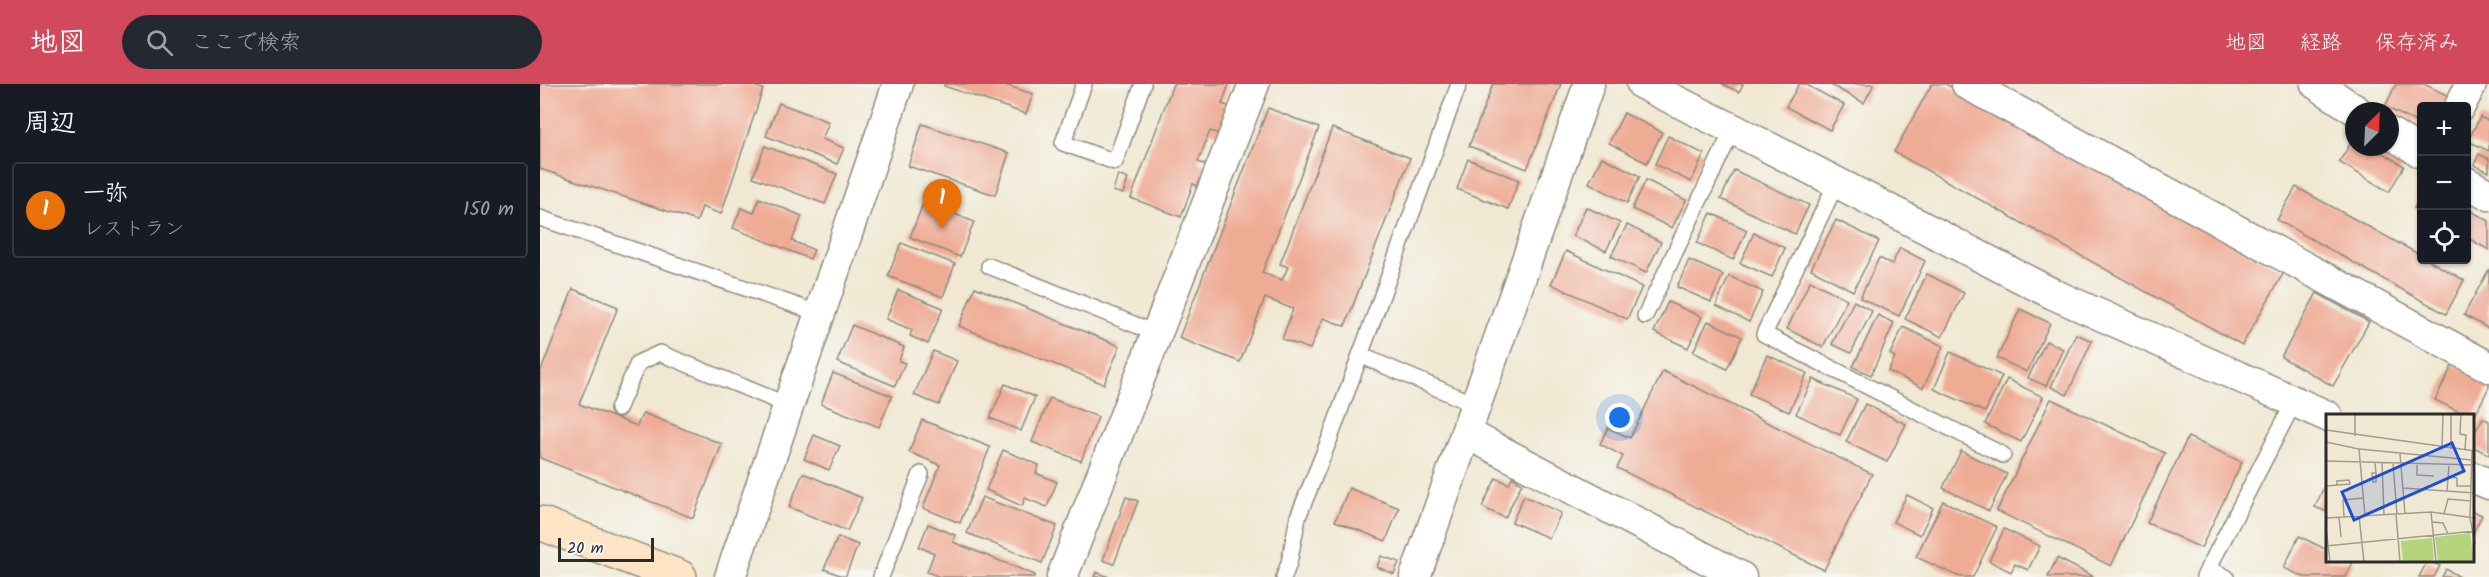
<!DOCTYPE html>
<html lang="ja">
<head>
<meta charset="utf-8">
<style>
  body { margin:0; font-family:Kalam,"Klee One",sans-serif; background:#242831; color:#f1f3f6 }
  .controls { position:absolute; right:18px; top:18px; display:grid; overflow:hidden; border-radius:6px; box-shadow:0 2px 4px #0004 }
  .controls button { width:54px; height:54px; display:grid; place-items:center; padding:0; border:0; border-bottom:2px solid #363941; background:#171b24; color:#f1f3f6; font:30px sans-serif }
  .compass { position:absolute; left:1805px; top:18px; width:54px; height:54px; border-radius:50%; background:#171b24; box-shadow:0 2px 4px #0004; rotate:24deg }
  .scale { position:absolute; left:18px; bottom:15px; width:96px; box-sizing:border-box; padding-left:6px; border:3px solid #2b2b2b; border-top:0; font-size:16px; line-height:21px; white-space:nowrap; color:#2b2b2b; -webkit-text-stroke:4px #f6f6f2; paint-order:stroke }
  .you { position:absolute; left:1080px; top:334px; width:21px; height:21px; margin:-15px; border:4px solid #fff; border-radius:50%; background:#1a73e8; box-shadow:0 0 0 9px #1a73e833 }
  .badge { display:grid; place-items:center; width:39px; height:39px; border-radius:50%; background:#d1495b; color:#fff; font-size:20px; font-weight:700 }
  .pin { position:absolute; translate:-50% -50px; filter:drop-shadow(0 2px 3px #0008) }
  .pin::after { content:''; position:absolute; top:32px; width:21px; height:18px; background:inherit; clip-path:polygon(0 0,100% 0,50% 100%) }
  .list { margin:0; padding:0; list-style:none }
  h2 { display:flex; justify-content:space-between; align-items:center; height:78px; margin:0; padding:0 24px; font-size:26px }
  h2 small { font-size:20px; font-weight:400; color:#9ea1a6 }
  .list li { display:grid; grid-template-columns:39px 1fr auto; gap:18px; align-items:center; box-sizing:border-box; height:96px; margin:0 12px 12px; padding:0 12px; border:2px solid #363941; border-radius:6px }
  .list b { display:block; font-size:22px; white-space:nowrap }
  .list p { margin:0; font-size:20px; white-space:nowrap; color:#9ea1a6 }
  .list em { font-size:20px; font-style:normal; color:#9ea1a6 }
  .icon { flex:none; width:33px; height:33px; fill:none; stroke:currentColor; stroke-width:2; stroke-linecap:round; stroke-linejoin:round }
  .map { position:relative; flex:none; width:1949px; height:493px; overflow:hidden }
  header { display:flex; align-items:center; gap:36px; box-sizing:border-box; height:84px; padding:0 30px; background:#d1495b; color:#fff }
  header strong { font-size:28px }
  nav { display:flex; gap:33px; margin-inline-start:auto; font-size:21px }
  .search { width:420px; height:54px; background:#242831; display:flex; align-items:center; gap:15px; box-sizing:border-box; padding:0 21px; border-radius:33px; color:#9ea1a6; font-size:22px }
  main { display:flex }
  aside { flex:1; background:#171b24 }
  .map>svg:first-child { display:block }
</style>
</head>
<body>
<header>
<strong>地図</strong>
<div class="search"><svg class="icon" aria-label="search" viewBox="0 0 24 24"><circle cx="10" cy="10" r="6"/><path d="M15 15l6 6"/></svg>ここで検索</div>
<nav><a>地図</a><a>経路</a><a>保存済み</a></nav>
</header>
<main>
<aside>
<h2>周辺<small></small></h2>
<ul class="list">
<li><span class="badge" style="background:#e8710a">1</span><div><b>一弥</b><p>レストラン</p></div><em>150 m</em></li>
</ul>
</aside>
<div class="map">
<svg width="1949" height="493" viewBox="0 0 1949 493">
  <rect width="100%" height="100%" fill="#f6f6f2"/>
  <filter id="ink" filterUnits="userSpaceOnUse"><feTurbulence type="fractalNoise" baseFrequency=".0167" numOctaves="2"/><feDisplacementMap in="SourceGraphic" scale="12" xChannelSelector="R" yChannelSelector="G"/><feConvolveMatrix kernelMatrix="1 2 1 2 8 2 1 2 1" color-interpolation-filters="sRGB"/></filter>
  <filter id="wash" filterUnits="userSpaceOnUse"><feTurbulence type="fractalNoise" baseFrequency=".008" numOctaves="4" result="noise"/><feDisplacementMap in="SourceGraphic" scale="24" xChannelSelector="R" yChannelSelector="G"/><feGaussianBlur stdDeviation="1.35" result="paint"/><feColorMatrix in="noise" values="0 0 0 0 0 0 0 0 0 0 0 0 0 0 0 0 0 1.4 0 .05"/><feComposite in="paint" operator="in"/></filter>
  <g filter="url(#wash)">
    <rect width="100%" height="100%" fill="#f0e8d2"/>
    <g id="blocks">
      <g fill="#efac95">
        <polygon points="0,0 208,0 223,5 181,130 162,123 157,137 0,85"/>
        <polygon points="404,0 462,0 493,10 486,30 404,2"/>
        <polygon points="633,0 689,0 682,20 690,23 680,50 670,47 658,78 670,82 662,103 653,100 641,133 591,114"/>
        <polygon points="953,0 1021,0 987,85 929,62"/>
        <polygon points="1182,0 1203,0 1199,8"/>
        <polygon points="1259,0 1265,0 1304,21 1290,46 1246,23"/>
        <polygon points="1289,0 1334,0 1324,19"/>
        <polygon points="1392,0 1406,0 1744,188 1702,261 1354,68"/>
        <polygon points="1856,0 1884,0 1909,12 1904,22 1882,22 1882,41 1845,23"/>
        <polygon points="239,19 289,38 282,55 304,64 297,80 226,52"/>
        <polygon points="728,24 779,44 722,189 742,196 748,183 740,180 792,44 870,74 805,242 783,234 770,265 742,255 753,225 725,214 700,278 639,254"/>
        <polygon points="1084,29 1122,48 1107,79 1069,59"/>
        <polygon points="1940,33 1949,37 1949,67 1928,57"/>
        <polygon points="382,40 469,69 455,111 368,82"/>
        <polygon points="1128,52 1164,70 1151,98 1115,80"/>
        <polygon points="1814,54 1814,63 1833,63 1864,82 1849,108 1799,78"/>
        <polygon points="225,62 297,90 285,120 213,93"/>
        <polygon points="1939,70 1949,75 1949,88 1934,81"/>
        <polygon points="1062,73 1100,92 1087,119 1049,99"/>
        <polygon points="928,75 979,96 968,125 917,105"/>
        <polygon points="1194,86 1269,121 1255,150 1181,115"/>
        <polygon points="578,91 588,95 583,110 573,107"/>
        <polygon points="1106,96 1146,116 1132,144 1092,125"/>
        <polygon points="1756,103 1882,172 1882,176 1888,176 1924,196 1906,230 1737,136"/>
        <polygon points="1882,111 1882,128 1874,124"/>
        <polygon points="219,114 262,132 252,157 274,166 270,175 193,144 201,124 214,129"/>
        <polygon points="384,117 434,138 420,173 370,153"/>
        <polygon points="1046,123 1080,139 1066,167 1033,152"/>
        <polygon points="1926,124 1949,137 1949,166 1926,153"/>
        <polygon points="1171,129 1207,146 1193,176 1157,159"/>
        <polygon points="1296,136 1339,157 1313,207 1271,185"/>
        <polygon points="1087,141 1121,158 1106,189 1071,172"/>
        <polygon points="1214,149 1245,164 1232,193 1200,179"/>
        <polygon points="361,159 415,180 403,213 348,192"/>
        <polygon points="1360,164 1385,177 1359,232 1320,214 1339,174 1352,180"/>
        <polygon points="1026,167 1102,203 1087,235 1011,200"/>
        <polygon points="1149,176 1183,191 1171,218 1137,203"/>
        <polygon points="1949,185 1949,245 1924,231"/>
        <polygon points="1387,190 1424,209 1402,253 1365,235"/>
        <polygon points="1189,192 1223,208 1209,238 1176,222"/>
        <polygon points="1270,197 1307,215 1283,263 1247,245"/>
        <polygon points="435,203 580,262 564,300 419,242"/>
        <polygon points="33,205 78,223 39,320 97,342 103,329 182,360 153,434 0,374 0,289"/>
        <polygon points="358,206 403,224 388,260 370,252 372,246 346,235"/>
        <polygon points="1777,209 1829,238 1793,302 1741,273"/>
        <polygon points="1314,217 1332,227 1311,269 1292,260"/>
        <polygon points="1128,218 1162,233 1148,264 1114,248"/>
        <polygon points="1480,225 1510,239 1487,288 1457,274"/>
        <polygon points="1338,231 1354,239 1331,291 1313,283"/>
        <polygon points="1168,237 1202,253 1187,285 1153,268"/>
        <polygon points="312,241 364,263 359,277 365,279 355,302 297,278"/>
        <polygon points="1363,243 1403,262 1383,304 1348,287 1355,273 1350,270"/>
        <polygon points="1536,250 1552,257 1527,311 1511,303"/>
        <polygon points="1506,257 1523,265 1506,302 1488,294"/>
        <polygon points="393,267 417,277 399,321 374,311"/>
        <polygon points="1410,268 1462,292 1445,328 1394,305"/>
        <polygon points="1227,271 1267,289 1249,328 1209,310"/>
        <polygon points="1913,280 1949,297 1949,303 1932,337 1932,331 1926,331 1895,316"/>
        <polygon points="1123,287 1332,390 1284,486 1077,384 1083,372 1060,360 1068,344 1090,354"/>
        <polygon points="293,289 352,312 339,343 281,320"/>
        <polygon points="1273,295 1317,315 1300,351 1256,330"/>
        <polygon points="1467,295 1503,313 1481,358 1445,340"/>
        <polygon points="465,300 495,313 481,347 450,334"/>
        <polygon points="510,314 558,333 541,377 492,358"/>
        <polygon points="1511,315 1625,369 1571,482 1457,427"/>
        <polygon points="1325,320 1366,340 1347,378 1306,358"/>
        <polygon points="1943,334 1949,337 1949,371 1932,362 1932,353"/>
        <polygon points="382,336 450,363 420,439 383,424 400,381 369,368"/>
        <polygon points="274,351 300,362 289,386 264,375"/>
        <polygon points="1648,353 1702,378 1661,464 1607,439"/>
        <polygon points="463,366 499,381 496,389 517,398 507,423 485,414 482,422 446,406"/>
        <polygon points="1421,367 1467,390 1449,427 1403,404"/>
        <polygon points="263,389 322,414 307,447 249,423"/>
        <polygon points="972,393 982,399 965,434 942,423 956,394 969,400"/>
        <polygon points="1787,396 1787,428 1775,423"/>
        <polygon points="809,404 859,424 846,457 795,437"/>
        <polygon points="1367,411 1393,424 1380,451 1353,438"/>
        <polygon points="984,412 1021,429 1009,454 972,438"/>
        <polygon points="442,413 517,442 502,479 427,449"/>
        <polygon points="586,413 598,417 574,480 563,476"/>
        <polygon points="1403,417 1457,443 1433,493 1420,493 1376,473"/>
        <polygon points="1932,427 1942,431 1932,451"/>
        <polygon points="388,440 415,451 413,458 495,491 494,493 400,493 387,488 394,469 379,463"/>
        <polygon points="1464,445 1500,462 1488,486 1475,480 1471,488 1449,477"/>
        <polygon points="1759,452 1787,466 1787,476 1813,478 1806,493 1764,493 1744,484"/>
        <polygon points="298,453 318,461 305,493 284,485"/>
        <polygon points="841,472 859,478 854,490 837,483"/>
        <polygon points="1517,474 1554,493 1508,493"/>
        <polygon points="1888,476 1900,482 1894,493 1879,493"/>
        <polygon points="1906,485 1920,493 1902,493"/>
        <polygon points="556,488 569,493 554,493"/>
      </g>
    </g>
  </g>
  <g filter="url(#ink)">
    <use href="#blocks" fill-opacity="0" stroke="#8e8a7e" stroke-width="1.5"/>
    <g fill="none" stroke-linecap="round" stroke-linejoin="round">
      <defs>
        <g id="lane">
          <polyline points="544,0 523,59 575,78 603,0"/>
          <polyline points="1297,98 1224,250 1463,371"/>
          <polyline points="0,134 281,230"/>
          <polyline points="449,182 618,250"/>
          <polyline points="1105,232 1193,45"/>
          <polyline points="820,271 936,321"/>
          <polyline points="78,325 98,279 120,269 250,322"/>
          <polyline points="1668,484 1686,493"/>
          <polyline points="341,493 381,390"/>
          <polyline points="744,493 749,479 758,433 790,354 919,0"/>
          <polyline points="1664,493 1754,318"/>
        </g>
        <g id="street">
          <polyline points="1102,0 1193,45 1513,210 1787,332"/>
          <polyline points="1427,0 1949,283"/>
          <polyline points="1776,0 1817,27"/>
          <polyline points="1920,22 1931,0"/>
          <polyline points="1850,49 1882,69"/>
          <polyline points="1926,98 1949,111"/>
          <polyline points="926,349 1201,493"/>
          <polyline points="1932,393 1949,400"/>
          <polyline points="190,493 358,0"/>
          <polyline points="522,493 714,0"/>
          <polyline points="875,493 1049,0"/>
        </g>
        <polyline id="secondary" points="0,439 140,493"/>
      </defs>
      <use href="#lane" stroke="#8e8a7e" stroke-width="18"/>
      <use href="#street" stroke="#8e8a7e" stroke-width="33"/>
      <use href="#secondary" stroke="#8e8a7e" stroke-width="36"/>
      <use href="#lane" stroke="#fff" stroke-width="15"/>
      <use href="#street" stroke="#fff" stroke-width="30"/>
      <use href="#secondary" stroke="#ffe4c6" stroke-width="33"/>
    </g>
  </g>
  <g transform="translate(1786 330)">
    <rect width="148" height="148" fill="#f0e8d2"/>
    <path d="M144 119 148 148H112L109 123ZM106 124 108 145 103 148H77L75 127Z" fill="#b4d57c"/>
    <path fill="none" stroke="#a19c8f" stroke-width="1.5" d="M135 0 134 20 140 21 139 36M0 16 149 37M29 22V0M0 28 33 35 39 102M116 33 117 0M33 35 146 46M125 35V0M146 37 144 104 149 130M74 40 79 100M0 47 149 51M49 49 50 59V68H47L46 59H50M56 49 58 101M67 50 71 100M91 51V61L108 62M122 63 131 64V72H145M0 72 24 70 23 66 11 67V71M77 74 149 79M121 77 123 52M105 98 110 148M70 100 74 148M118 100 122 85 145 87M33 102 38 148M13 103 15 123M18 103 17 86 37 84M0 104 105 98 149 104M106 108 117 109 122 120M0 113 4 148M0 132 149 117"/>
    <path fill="#1d4ed8" fill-opacity="0.15" stroke="#1d4ed8" stroke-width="3" d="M126 29 138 57 28 106 16 78Z"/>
    <rect width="148" height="148" fill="none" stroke="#2b2b2b" stroke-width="3"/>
  </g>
</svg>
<div class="controls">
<button>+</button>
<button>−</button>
<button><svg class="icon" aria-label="locate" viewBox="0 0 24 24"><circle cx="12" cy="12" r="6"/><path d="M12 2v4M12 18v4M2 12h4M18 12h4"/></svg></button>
</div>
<svg class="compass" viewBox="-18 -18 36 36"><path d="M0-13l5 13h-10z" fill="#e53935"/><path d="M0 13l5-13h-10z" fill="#9ea1a6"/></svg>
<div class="scale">20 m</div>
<div class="you"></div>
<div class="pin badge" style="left:402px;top:145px;background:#e8710a">1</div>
</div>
</main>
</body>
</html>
